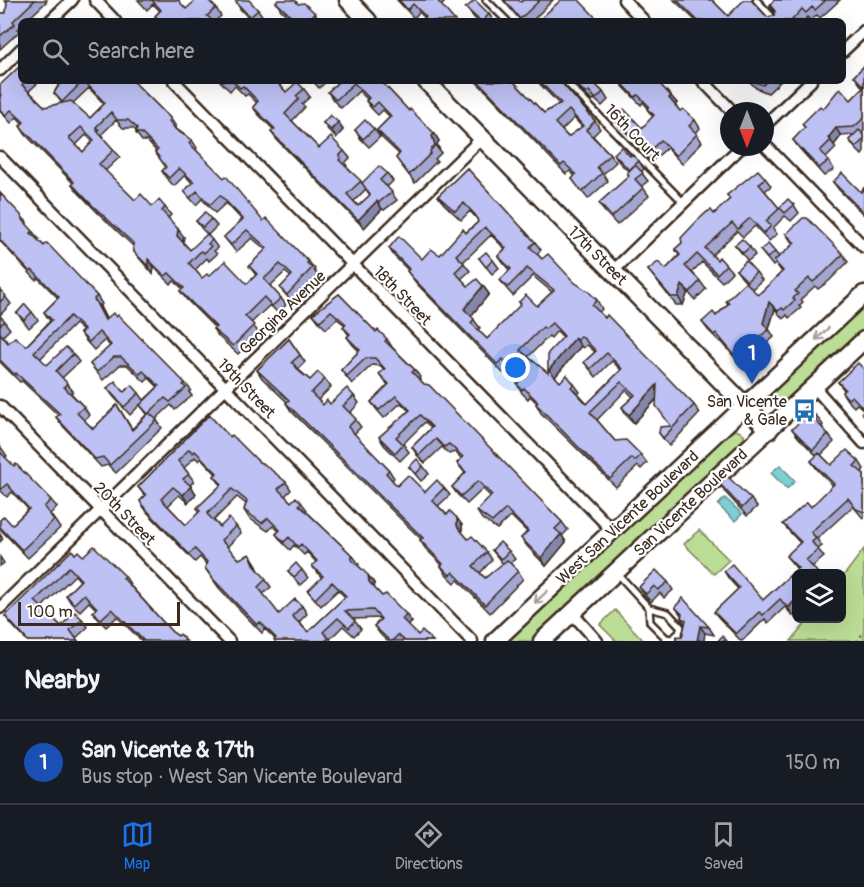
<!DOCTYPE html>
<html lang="en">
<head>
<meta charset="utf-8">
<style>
  body { margin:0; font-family:Pangolin,sans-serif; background:#242831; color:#f1f3f6 }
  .controls { position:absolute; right:18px; bottom:18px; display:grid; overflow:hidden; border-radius:9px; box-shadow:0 6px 24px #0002 }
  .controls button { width:54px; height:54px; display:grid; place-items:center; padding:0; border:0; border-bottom:2px solid #363941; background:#171b24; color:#f1f3f6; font:30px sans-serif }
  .compass { position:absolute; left:720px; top:102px; width:54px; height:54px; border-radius:50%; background:#171b24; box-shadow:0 6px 24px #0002; rotate:180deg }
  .scale { position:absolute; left:18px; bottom:15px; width:162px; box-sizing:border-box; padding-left:6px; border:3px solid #3b2a1e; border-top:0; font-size:16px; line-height:21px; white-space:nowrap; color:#3b2a1e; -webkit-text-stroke:4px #fff; paint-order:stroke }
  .you { position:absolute; left:516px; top:368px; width:21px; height:21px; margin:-15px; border:4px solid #fff; border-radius:50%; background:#1a73e8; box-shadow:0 0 0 9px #1a73e833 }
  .badge { display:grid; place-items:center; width:39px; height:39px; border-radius:50%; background:#1a73e8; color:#fff; font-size:20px; font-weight:700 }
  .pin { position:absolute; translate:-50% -50px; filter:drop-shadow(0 2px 3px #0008) }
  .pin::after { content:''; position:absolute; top:32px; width:21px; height:18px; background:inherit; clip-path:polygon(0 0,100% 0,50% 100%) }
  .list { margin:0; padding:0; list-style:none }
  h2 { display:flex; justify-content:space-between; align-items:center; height:78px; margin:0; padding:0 24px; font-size:26px }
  h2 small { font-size:20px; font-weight:400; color:#9ea1a6 }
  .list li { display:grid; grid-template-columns:39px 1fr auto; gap:18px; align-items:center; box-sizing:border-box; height:84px; padding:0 24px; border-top:2px solid #363941 }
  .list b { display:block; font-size:22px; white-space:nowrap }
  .list p { margin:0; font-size:20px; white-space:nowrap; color:#9ea1a6 }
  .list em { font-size:20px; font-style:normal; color:#9ea1a6 }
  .icon { flex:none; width:33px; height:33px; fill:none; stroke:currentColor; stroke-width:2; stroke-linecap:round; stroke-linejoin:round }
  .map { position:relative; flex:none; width:864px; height:641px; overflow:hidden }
  .search { position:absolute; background:#171b24; box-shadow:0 6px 24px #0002; left:18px; right:18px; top:18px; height:66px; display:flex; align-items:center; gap:15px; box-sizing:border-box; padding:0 21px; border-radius:9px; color:#9ea1a6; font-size:22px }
  .sheet { height:162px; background:#171b24 }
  nav { display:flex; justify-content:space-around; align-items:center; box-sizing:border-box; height:84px; border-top:2px solid #363941; background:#171b24; font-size:16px; color:#9ea1a6 }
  nav a { display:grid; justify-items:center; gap:3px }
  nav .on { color:#1a73e8 }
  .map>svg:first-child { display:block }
</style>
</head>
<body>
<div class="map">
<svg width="864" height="641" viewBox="0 0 864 641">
  <rect width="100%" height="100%" fill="#fff"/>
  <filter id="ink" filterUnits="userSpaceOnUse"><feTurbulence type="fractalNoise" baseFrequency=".0167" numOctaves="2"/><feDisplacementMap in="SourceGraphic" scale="12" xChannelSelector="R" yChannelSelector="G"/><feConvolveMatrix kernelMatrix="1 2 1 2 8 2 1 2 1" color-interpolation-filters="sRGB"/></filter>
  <g filter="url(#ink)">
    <g fill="#bcdd96" stroke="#7c845a" stroke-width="1.5">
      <polygon points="864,305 864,330 782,407 771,393 772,391"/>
      <polygon points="736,430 744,434 744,442 534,641 507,641 727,434"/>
      <polygon points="699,530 729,560 714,574 684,544"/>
      <polygon points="864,549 864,641 791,641 809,619 842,618 842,578"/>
      <polygon points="615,610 644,641 616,641 600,625"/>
    </g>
    <g fill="#7ecfd5" stroke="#638d8c" stroke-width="1.5">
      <polygon points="780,465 795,481 787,489 771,473"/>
      <polygon points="725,498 742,514 735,521 718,505"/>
    </g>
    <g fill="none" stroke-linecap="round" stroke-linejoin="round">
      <defs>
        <g id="lane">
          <polyline points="486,0 507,21"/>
          <polyline points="756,0 776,21"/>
          <polyline points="565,81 683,202"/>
          <polyline points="617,573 649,608 668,613 681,627 679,633 672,639 666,638 650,622 649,608"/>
        </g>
        <g id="street">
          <polyline points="95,0 115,21"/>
          <polyline points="624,0 644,21"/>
          <polyline points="50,21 72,0"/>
          <polyline points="843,51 864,31"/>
          <polyline points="0,70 21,49"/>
          <polyline points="174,81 612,530"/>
          <polyline points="703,81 732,111"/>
          <polyline points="765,125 811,81"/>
          <polyline points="765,145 864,247"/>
          <polyline points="0,157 472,641"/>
          <polyline points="613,271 741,147"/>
          <polyline points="815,388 864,443"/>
          <polyline points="0,406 229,641"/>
          <polyline points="0,608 482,138"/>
          <polyline points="572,613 597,641"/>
        </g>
        <g id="secondary">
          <polyline points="348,0 368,21"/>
          <polyline points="426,81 769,430"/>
          <polyline points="495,641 864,294"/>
          <polyline points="542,641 864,340"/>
        </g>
      </defs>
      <use href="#lane" stroke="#3b2a1e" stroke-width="10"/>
      <use href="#street" stroke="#3b2a1e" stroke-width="15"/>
      <use href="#secondary" stroke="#3b2a1e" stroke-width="21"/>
      <polyline stroke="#3b2a1e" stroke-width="2" stroke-dasharray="1.5 4.5" stroke-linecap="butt" points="857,641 864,632"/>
      <use href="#lane" stroke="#fff" stroke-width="5"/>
      <use href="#street" stroke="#fff" stroke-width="10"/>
      <use href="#secondary" stroke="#fff" stroke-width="16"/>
    </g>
    <g fill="#a3a6d1" stroke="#3b2a1e" stroke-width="1.5" fill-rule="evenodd">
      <polygon points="4,0 47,0 46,2 26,21 21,21 21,26 18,29 20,31 0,49 0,13 6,13 7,3"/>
      <polygon points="138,0 179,0 178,1 186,9 216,8 221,16 215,21 159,21 155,16 160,11 153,4 147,10"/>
      <polygon points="397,0 442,0 444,3 425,18 419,12 414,18"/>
      <polygon points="503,0 518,0 521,2 523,0 553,0 532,21 521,21"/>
      <polygon points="674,0 712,0 728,16 744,1 743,0 752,0 767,17 774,16 775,13 770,5 774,0 840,0 820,18 817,15 811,21 807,17 804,21 696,21"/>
      <polygon points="236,2 258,10 264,18 260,21 252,21 241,10"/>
      <polygon points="276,2 298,4 315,13 320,21 293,21 281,10"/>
      <polygon points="466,8 489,14 494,21 477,21"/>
      <polygon points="864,66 864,131 862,133 864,135 864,152 862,155 855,148 849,140 854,135 841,136 834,145 836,148 826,158 834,169 824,176 799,148 793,140 805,128 802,124 823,109 851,100 863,88 854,76"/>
      <path d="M21 81H40L29 91 45 107 62 103 54 93 59 84 56 81H133L171 119 176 127 175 128 192 140 197 148 196 150 263 221 309 262 315 269 314 270 318 276 292 302 280 288 291 277 285 272 270 286 281 298 286 305 278 313 270 305 251 323 259 333 238 354 219 337 213 329 215 328 186 299 180 291 183 289 174 281 171 284 154 267 153 274 140 259 134 252 133 246 96 211 77 191 72 184 73 183 25 134 20 126 22 123 17 117 11 123 0 111V85ZM89 88 104 104 90 118 73 103ZM116 120 123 128H133L136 131V133L142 141H147L156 151 155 152 166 167 162 171 167 179 174 186 185 175 192 183 184 191 196 205 202 199 215 213 226 203 242 220 224 237 236 252 252 238 266 250 249 266 256 275 247 284 209 276 202 278 195 270 207 258 209 261 217 254 214 251 218 248 212 240 190 250 183 242 184 237 168 218 171 215 165 207 152 206 135 200 105 171 120 157 114 150 103 138 104 137 102 134ZM86 135 93 142 83 152 76 145Z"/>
      <path d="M220 81H283L280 85 286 92 304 89 310 97 302 104 305 107 292 121 319 148 344 151 350 158 345 163 347 166 346 167 363 184 387 173 393 181 387 187 397 200 384 210 382 209 364 228 277 140 271 132 274 130 258 114 253 107 257 103 248 94 245 96 235 86 230 91ZM366 189 370 195 358 206 354 201Z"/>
      <polygon points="313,81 327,81 319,88"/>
      <polygon points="339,81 381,81 409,111 434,133 439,141 437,144 441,153 435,159 437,161 415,183 396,158 399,154 382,138 377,130 390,117 383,110 378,115 371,108 366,101 367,99 359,91 341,108 333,100 328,92"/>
      <path d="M475 81H513L544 113 559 104 537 81H561L595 121 600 129 593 136 610 154 616 162 603 174 608 181 588 199 572 179 575 176 570 171 566 174 487 92ZM574 118 582 127 568 137 562 130Z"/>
      <polygon points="571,81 597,81 594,84 603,92 608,100 602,106 594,99 592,101"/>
      <polygon points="618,81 657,81 677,103 675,105 680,111 695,120 700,128 696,133 702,142 682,164 667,148 651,162 644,155 638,147 640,145 619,126 614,118 642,128 653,117 647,109 648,108 643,102 641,105"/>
      <polygon points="749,81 781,81 768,93 756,88"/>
      <polygon points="338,122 343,130 336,138 329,131 323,123"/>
      <polygon points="374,129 380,137 369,147 360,138 355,130"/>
      <polygon points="614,154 630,156 639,161 644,169 641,172 648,181 642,186 649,196 617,225 604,211 599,203 629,176 628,171 619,162"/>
      <path d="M467 168 535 242 541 250 537 254 542 259 574 282 597 300 602 309 599 312 694 405 700 413 669 446 659 433 671 426 656 400 634 423 627 416 622 407 633 397 626 390 597 420 615 441 641 455 647 463 641 469 638 466 616 487 541 413 536 404 537 403 530 396 528 399 522 393 517 384 521 380 509 367 503 373 417 284 407 271 408 270 394 256 389 248 422 259 440 255 478 222 477 219 470 211 461 220 444 204 438 196ZM491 235 505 249 498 256 504 264 510 271 500 280 506 288 513 296 533 276 552 292 537 306 519 302 521 305 487 339 478 330 480 328 471 316 489 294 483 286H468L461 279 470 271 463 262ZM557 331 563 337 548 373 528 357 549 336 551 338ZM587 345 595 352 584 362 596 377 612 361 621 370 587 404 578 394 580 392 574 384 560 382 555 377 581 346 583 348Z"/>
      <polygon points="765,178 771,186 765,191 779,208 794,205 799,213 791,221 785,216 773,228 777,234 769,241 755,226 743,237 737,231 712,255 717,260 726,265 732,272 722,282 702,262 692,272 700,281 706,289 695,300 688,292 683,305 676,305 648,270 666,269 679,255 675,249 730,199 727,195"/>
      <polygon points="833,182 861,192 864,188 864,215 839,190"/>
      <path d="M0 193 27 222V225L39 239 38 240 97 296 102 304 100 307 106 319 185 383 191 390 189 392 192 396 175 410 171 405 156 419 162 428 116 473 108 465 101 467 62 425 56 417 58 415 22 381 20 382 0 362V316L10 329 3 336 8 343 26 346 50 321 44 312 58 298 38 278 36 280 0 241ZM75 324 83 331 80 333 86 341 94 350 105 340 110 346 90 364 103 380 120 365H127L145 382 149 378 158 387 144 400 139 393 124 392 107 388 113 396 130 415 140 405 147 414 132 429 117 405 93 429 84 420 89 415 84 407 71 393 73 391 62 378 79 362 73 354 47 365 40 359Z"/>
      <polygon points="211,219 217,226 208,235 202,229 196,221"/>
      <polygon points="786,234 843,254 848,262 829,281 818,289 815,286 801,299 803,302 799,306 801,308 789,318 787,315 783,319 775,309 769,329 774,337 741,365 721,341 720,342 708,330 702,322 716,316 728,304 726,301 758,295 782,272 776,264 773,266 760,250 775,252 779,257 793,244"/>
      <polygon points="735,245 750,247 755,255 748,261"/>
      <polygon points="479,258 493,260 499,268 492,274"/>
      <polygon points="736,270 756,272 762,280 752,289 742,278"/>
      <polygon points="0,290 11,304 0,315"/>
      <polygon points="339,294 376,332 387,339 392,347 415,370 420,377 419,379 562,522 568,530 562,536 566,542 546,566 527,546 521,538 527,532 511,516 497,529 482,519 477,511 491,497 483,489 467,504 457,494 452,487 465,473 457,463 462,459 455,452 449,454 442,447 425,463 417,455 412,447 431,428 425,422 403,444 409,452 400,461 384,445 379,437 409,411 401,403 384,418 377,410 371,402 388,385 379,374 384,370 381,366 372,365 352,384 341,370 359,351 353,345 347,337 349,335 343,327 345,325 337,319 326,329 319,322 313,314"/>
      <polygon points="32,312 38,320 29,328 17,313"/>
      <polygon points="289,339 305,362 298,369 310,380 325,379 331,387 318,400 323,405 330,404 354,396 359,403 350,413 361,427 354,434 389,470 394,478 392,480 397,486 425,492 444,488 450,495 438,506 447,515 462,525 462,532 468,539 487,552 492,560 480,573 485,578 503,564 492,550 509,551 515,559 510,563 518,571 523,579 490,613 458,580 455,583 446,574 441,566 442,565 425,548 420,540 421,539 291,411 286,403 287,402 262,378 257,370"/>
      <polygon points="864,369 864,416 862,412 864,410 857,404 854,407 847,400 842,392 844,390 838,382"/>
      <path d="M209 415 230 437 259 462 286 482 291 490 285 496 291 502H301L307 510 306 511 353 556 359 564 358 565 374 583V588L382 596 412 622 408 626 418 635 433 641H387L380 634 374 626 380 620 379 618 353 619 361 629 354 636 343 626 330 639 331 641H275V639L265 629 262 633 219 588 205 568 206 564 200 557 195 562 147 512 140 501 145 496 138 487ZM195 457 199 461 201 458 216 474 214 476 221 485 197 508 200 512 186 525 168 506 179 495 188 503 196 494 190 485 194 481 184 468ZM237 497 246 504 244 510 249 518 268 531 273 526 279 531 276 534 282 542 290 550 294 545 304 555 307 552 316 562 312 566 322 578 308 591 321 606 338 590 345 597 308 632 299 622 307 614 302 606 279 614 263 594 271 587 259 571 255 562 239 559 227 547 241 533 236 526 220 527 214 520Z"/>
      <polygon points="818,418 823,425 822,427 828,434 834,442 821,455 831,465 859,461 864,469 862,472 864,474 864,518 862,517 853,506 817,539 822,546 818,549 824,557 812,567 793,616 785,607 768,623 765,619 742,641 741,641 720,619 714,612 738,589 729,579 724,571 763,600 797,569 786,556 800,543 789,531 783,524 811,507 833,486 817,469 811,461 817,456 798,437 792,429"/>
      <polygon points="0,446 7,456 5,458 14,466 51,500 57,507 50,514 60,528 28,558 0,529 0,520 12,525 28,509 12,492 7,497 0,490"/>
      <polygon points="423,466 429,474 421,481 409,467"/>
      <polygon points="720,484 751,499 757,507 747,516 725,492"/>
      <polygon points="0,534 3,539 0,542"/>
      <polygon points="75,554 83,556 125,576 130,584 130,585 172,632 186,641 142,641 117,617 106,627 99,620 93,612 96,609 89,602 80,611 71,603 66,595 80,581 75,575 42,607 61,626 82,619 88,627 76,638 78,641 27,641 11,624 5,616"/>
      <polygon points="0,557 4,563 0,566"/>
      <polygon points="302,570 308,578 300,585 288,571"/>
      <polygon points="668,582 673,590 664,598 660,593 651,602 644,594 639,587"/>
      <polygon points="675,607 709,627 714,635 705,633 682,637 685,624 681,618 682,616"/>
    </g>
    <g fill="#8487aa" stroke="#3b2a1e" stroke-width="1.5">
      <polygon points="671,96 677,103 674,106 669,98"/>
      <polygon points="338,122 343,130 336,138 331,130"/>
      <polygon points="836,128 841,136 834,145 828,138"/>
      <polygon points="434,133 439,141 437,144 441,153 435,145 432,136"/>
      <polygon points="377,201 382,209 364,228 358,220"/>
      <polygon points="178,229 184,237 182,244 177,236"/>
      <polygon points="148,259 154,267 153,274 148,266"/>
      <polygon points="682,285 688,292 683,305 678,297"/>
      <polygon points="483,286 489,294 470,317 464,309"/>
      <polygon points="94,299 100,307 111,328 105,320"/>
      <polygon points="769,302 775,309 768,331 763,323"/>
      <polygon points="575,338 581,346 554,378 549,370"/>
      <polygon points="657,385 662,393 634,423 629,415"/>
      <polygon points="191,486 196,494 188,503 183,495"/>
      <polygon points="457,518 462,525 462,534 457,526"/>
      <polygon points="561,534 566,542 546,566 541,558"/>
      <polygon points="250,554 255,562 260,574 255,566"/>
      <polygon points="368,575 374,583 375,590 369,582"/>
      <polygon points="796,599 796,612 793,616 788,608"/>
      <polygon points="406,614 412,622 407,627 402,619"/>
      <polygon points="700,626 705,633 704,641 697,640"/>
    </g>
    <g fill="#bdc1f3" stroke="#3b2a1e" stroke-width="1.5" fill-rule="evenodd">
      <polygon points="6,0 35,0 13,21 15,24 0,36 0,13 6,13 7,1"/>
      <polygon points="152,0 178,0 186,9 196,0 208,0 216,8 207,16 212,20 210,21 161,21 155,16 161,10"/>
      <polygon points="238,0 249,0 258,10 250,17 236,2"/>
      <polygon points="278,0 295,0 298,4 304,3 315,13 312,16 317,21 296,21 276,2"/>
      <polygon points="399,0 437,0 455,21 421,21 426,17 413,4 408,10"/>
      <polygon points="475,0 489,14 483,21 480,21 466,8"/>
      <polygon points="504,0 518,0 521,2 523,0 540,0 520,19"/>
      <polygon points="561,0 579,0 599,21 538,21"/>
      <polygon points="677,0 712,0 728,16 744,0 751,0 767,17 774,16 775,11 770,5 774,0 826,0 815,10 812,7 806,13 802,9 791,21 698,21"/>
      <polygon points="864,66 864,87 854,76"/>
      <path d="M19 67 21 70V81H26L22 85 45 107 71 101 90 118 105 103 84 81H133L171 119 169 121 176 130 192 140 189 143 224 178 226 176 263 221 266 218 309 262 307 263 312 268 287 295 280 288 292 275 280 264 264 279 281 298 272 306 264 297 245 316 254 325 233 346 213 329 216 327 180 291 184 288 169 273 165 276 148 259V266L134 252 133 243 90 203 72 184 74 182 20 126 24 122 11 110 6 115 0 109V96L1 95 0 94V85ZM111 112 117 120H128L137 128 136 133H141L158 150 155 152 166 167 162 171 169 178 179 168 194 182 184 191 190 198 197 191 210 205 220 195 243 219 224 237 231 245 247 230 267 248 249 266 257 274 247 284 225 261 209 276 207 274 202 278 189 263 201 251 204 253 211 246 208 244 212 240 207 234 190 250 177 236 178 229 162 211 165 207 159 200 152 206 141 194 135 200 99 164 114 150 97 131 99 130 96 127ZM81 127 94 140 83 152 69 138Z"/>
      <polygon points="59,81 83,81 62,102 54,93 61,82"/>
      <polygon points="233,81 276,81 286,92 297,82 304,89 296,96 299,99 285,114 319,148 331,137 344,151 339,156 341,158 339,160 361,181 347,194 358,206 370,195 362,183 379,166 387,173 380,180 392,192 378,203 377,201 358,220 271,132 275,129 253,107 258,101 243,86 240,88"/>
      <polygon points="339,81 381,81 409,111 410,109 434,133 432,136 435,145 430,151 431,153 409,175 396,158 400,153 377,130 391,116 378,102 373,107 366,101 369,98 354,83 336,100 328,92"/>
      <path d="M478 81H513L544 113 561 103 539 81H560L595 121 586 130 610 154 597 167 602 173 582 192 572 179 576 174 564 163 561 166ZM569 110 583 126 568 137 555 123Z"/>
      <polygon points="574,81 592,81 603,92 596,99 589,91 586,94"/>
      <polygon points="620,81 657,81 671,96 669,98 680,111 683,109 695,120 689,126 697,134 676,156 661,140 646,154 638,147 642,144 614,118 624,109 642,128 654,115 647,109 649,106 638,95 635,97"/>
      <polygon points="752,81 767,81 763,85"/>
      <polygon points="864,87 864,118 854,127 836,128 828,138 831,140 820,151 828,161 819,168 793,140 805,127 802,124 820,106 823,109 840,88 851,100"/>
      <polygon points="330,115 338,122 331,130 323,123"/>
      <polygon points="365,120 374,129 363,139 355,130"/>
      <polygon points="859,130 864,135 864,139 856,147 849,140"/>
      <polygon points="621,147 630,156 631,154 639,161 629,170 614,154"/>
      <polygon points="635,165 643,173 635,179 643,188 612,217 599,203 629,176 627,173"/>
      <path d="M467 168 535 242 530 247 542 259 548 254 574 282 589 292 597 300 592 305 605 318 607 315 694 405 663 438 659 433 660 427 671 426 656 406 657 385 629 415 622 407 635 395 621 382 590 412 615 441 626 440 641 455 635 461 632 458 610 479 536 404 538 402 524 388 522 390 517 384 522 379 503 359 497 364 411 276 407 271 409 269 389 248 399 236 422 259 431 249 440 255 463 229 466 233 478 222 476 216 464 203 455 211 438 196ZM485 227 506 248 498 256 511 269 500 280 508 287 527 268 554 290 537 306 526 295 519 302 521 304 487 339 471 323 474 319 464 309 483 286 477 279 468 286 455 272 464 263 456 255ZM552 323 564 336 548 353V373L520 350 543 327 545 329ZM581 336 596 351 584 362 590 369 607 353 622 369 587 404 571 387 574 384 567 375 560 382 549 370 575 338 578 340Z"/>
      <polygon points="758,170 765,178 759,184 779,208 788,199 794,205 785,213 780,208 766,221 771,226 764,233 750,218 738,229 732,223 705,248 717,260 719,257 726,265 717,274 697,254 685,266 700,281 690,292 682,285 678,297 671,297 648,270 658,262 666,269 680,255 675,249 682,243 681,238 697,221 707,212 711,210 714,214 730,199 727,195"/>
      <polygon points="842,173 861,192 864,188 864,213 833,182"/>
      <path d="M0 193 21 215 22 219 33 231 31 233 44 246 47 243 97 296 94 299 105 320 113 313 116 317 118 315 185 383 183 385 186 388 170 402 165 398 149 413 157 420 110 465 103 457 95 459 56 417 60 414 16 373 15 375 0 360V333L8 343 15 337 26 346 52 320 44 312 59 297 32 270 30 272 0 240ZM70 316 84 330 80 333 89 342 99 332 111 345 90 364 97 372 114 357H121L140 374 143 371 159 386 140 405 148 414 132 430 117 405 93 429 77 413 84 407 64 387 67 383 56 371 73 354 66 347 47 365 34 352Z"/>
      <polygon points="205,212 211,219 203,227 196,221"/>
      <polygon points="803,218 807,218 843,254 823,274 813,282 809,278 795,291 798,294 793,298 795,300 784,310 782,308 778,311 769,302 763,323 769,329 736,357 716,333 714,335 702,322 713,312 716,316 729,303 726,301 746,282 758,295 783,271 774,261 795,243 786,234"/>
      <polygon points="742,239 750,247 743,253 735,245"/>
      <polygon points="768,244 775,252 767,258 760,250"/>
      <polygon points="486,252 493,260 486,267 479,258"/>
      <polygon points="746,261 756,272 747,281 736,270"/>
      <polygon points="0,290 6,296 0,302"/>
      <polygon points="339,294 376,332 378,330 387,339 385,341 415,370 412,372 424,384 429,385 562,522 555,529 561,534 541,558 521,538 528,531 506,509 492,522 477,511 492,495 478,481 461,496 452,487 466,472 457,463 463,457 449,444 444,447 436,439 419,455 412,447 432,427 420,415 396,437 403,444 395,453 379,437 410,410 396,396 379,410 371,402 389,384 379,374 385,369 375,358 366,358 347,376 341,370 360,350 347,337 350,334 343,327 346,324 331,311 320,321 313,314"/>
      <polygon points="25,304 32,312 24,320 17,313"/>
      <polygon points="0,316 5,321 0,325"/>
      <polygon points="289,339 300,355 292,362 300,372 310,380 318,372 325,379 311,393 323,405 327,400 330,404 347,388 354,396 343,406 356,419 348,427 389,470 386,473 397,486 408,475 425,492 437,480 444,488 432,500 447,515 450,511 457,518 457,526 468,539 472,536 487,552 473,566 485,578 507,560 518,571 485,605 453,572 450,575 441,566 443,564 420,540 423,538 286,403 289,400 257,370"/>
      <polygon points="858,363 864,369 864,409 852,396 848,399 842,392 845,389 838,382"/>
      <polygon points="115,381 124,392 132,385 139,393 124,407 107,388"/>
      <polygon points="811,411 818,418 815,420 828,434 813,450 792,429"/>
      <path d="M209 415 230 437 232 435 259 462 264 464 286 482 278 489 291 502 296 497 301 502 299 505 353 556 351 559 368 575 369 582 382 596 386 594 406 614 402 619 418 635 422 631 433 641H405L398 635 392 641H390L374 626 381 619 373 610 345 611 355 621 349 628 338 618 323 632 329 638 326 640 327 641H275L274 640 276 638 260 622 257 625 214 580 205 568 207 562 195 549 189 554 142 505 140 501 146 495 138 487ZM189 449 193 453 195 451 217 473 214 476 222 484 197 508 200 511 186 525 161 499 173 487 183 495 191 486 183 479 189 474 178 461ZM232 489 247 501 244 510 262 523 268 518 280 530 276 534 284 542 289 537 298 547 301 544 317 561 312 566 323 576 308 591 315 599 332 582 346 596 308 632 292 616 302 606 295 599 279 614 258 587 266 579 255 566 250 554 239 559 221 540 236 526 229 518 220 527 207 514Z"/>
      <polygon points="847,450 859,461 854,466 864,474 864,512 856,509 848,498 811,532 816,538 812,542 818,550 806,560 818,573 796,573 796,599 788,608 780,599 763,615 759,612 736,634 714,612 739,588 724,571 732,564 763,600 798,568 786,556 801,542 783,524 807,502 811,507 834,484 811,461 819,453 831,465"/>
      <polygon points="0,452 14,466 16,464 51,500 44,507 54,520 22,550 0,527 0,520 4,516 12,525 29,509 7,484 1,489 0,488"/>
      <polygon points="417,459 423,466 416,474 409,467"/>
      <polygon points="727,476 751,499 742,508 720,484"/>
      <polygon points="500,542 509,551 501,559 492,550"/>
      <polygon points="94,546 125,576 123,578 172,632 178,636 180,634 186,641 144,641 112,609 101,619 93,612 97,608 84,594 74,604 66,595 81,580 69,567 35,601 61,626 75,612 82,619 70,630 78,641 28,641 5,616 72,550 75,554 78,551 83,556"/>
      <polygon points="296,563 302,570 294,577 288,571"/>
      <polygon points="656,570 668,582 658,590 654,586 646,594 639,587"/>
      <polygon points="683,598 709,627 700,626 697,641 675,641 677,636 682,637 686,620 681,618 682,614 675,607"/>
      <polygon points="722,636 727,641 718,641"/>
    </g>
    <defs><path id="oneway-shaft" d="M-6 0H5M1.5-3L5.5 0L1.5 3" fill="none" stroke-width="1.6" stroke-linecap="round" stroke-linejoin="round" transform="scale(1.5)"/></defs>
    <g stroke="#a79f9a">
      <use href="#oneway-shaft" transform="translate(822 334) rotate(137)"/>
      <use href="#oneway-shaft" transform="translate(541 597) rotate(137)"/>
    </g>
  </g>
  <defs>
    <symbol id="bus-bare" viewBox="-9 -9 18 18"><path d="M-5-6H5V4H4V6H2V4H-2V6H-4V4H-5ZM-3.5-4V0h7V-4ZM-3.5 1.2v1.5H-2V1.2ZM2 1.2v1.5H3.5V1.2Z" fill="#1f6fb2" stroke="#fff" stroke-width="2.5" paint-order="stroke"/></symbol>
  </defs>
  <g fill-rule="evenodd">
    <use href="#bus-bare" x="788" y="394" width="33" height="33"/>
  </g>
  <g text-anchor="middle" stroke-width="4.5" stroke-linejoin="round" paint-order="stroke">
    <g font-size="16" fill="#3b2a1e" stroke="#fff">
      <text transform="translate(633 132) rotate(46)" y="6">16th Court</text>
      <text transform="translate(598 255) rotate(45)" y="6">17th Street</text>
      <text transform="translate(403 295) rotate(46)" y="6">18th Street</text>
      <text transform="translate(282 312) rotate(-44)" y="6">Georgina Avenue</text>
      <text transform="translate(247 388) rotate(46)" y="6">19th Street</text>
      <text transform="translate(690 502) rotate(-43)" y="6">San Vicente Boulevard</text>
      <text transform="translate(125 513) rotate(46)" y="6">20th Street</text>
      <text transform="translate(627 517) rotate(-43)" y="6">West San Vicente Boulevard</text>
    </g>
    <g font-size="16" fill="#3b2a1e" stroke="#fff" text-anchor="end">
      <text x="787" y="407">San Vicente<tspan x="787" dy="18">&amp; Gale</tspan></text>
    </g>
  </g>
</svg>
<div class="controls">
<button><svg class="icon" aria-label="layers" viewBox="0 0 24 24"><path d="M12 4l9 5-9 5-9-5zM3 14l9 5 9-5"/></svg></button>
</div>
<svg class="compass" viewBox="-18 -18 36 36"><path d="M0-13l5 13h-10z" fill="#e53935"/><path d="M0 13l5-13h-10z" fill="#9ea1a6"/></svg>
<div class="scale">100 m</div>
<div class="you"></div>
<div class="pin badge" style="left:752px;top:384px;background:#1a4fb4">1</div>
<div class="search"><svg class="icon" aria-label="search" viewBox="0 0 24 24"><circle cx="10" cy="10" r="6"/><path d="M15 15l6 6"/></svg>Search here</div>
</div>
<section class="sheet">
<h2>Nearby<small></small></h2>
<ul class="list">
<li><span class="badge" style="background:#1a4fb4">1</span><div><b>San Vicente &amp; 17th</b><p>Bus stop · West San Vicente Boulevard</p></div><em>150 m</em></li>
</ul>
</section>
<nav>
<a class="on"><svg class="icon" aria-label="map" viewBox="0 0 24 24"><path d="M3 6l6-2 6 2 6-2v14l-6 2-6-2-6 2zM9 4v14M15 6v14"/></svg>Map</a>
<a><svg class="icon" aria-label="directions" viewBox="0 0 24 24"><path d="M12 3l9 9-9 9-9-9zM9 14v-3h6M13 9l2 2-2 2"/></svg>Directions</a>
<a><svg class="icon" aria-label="saved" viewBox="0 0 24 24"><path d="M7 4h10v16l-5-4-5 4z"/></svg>Saved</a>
</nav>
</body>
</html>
